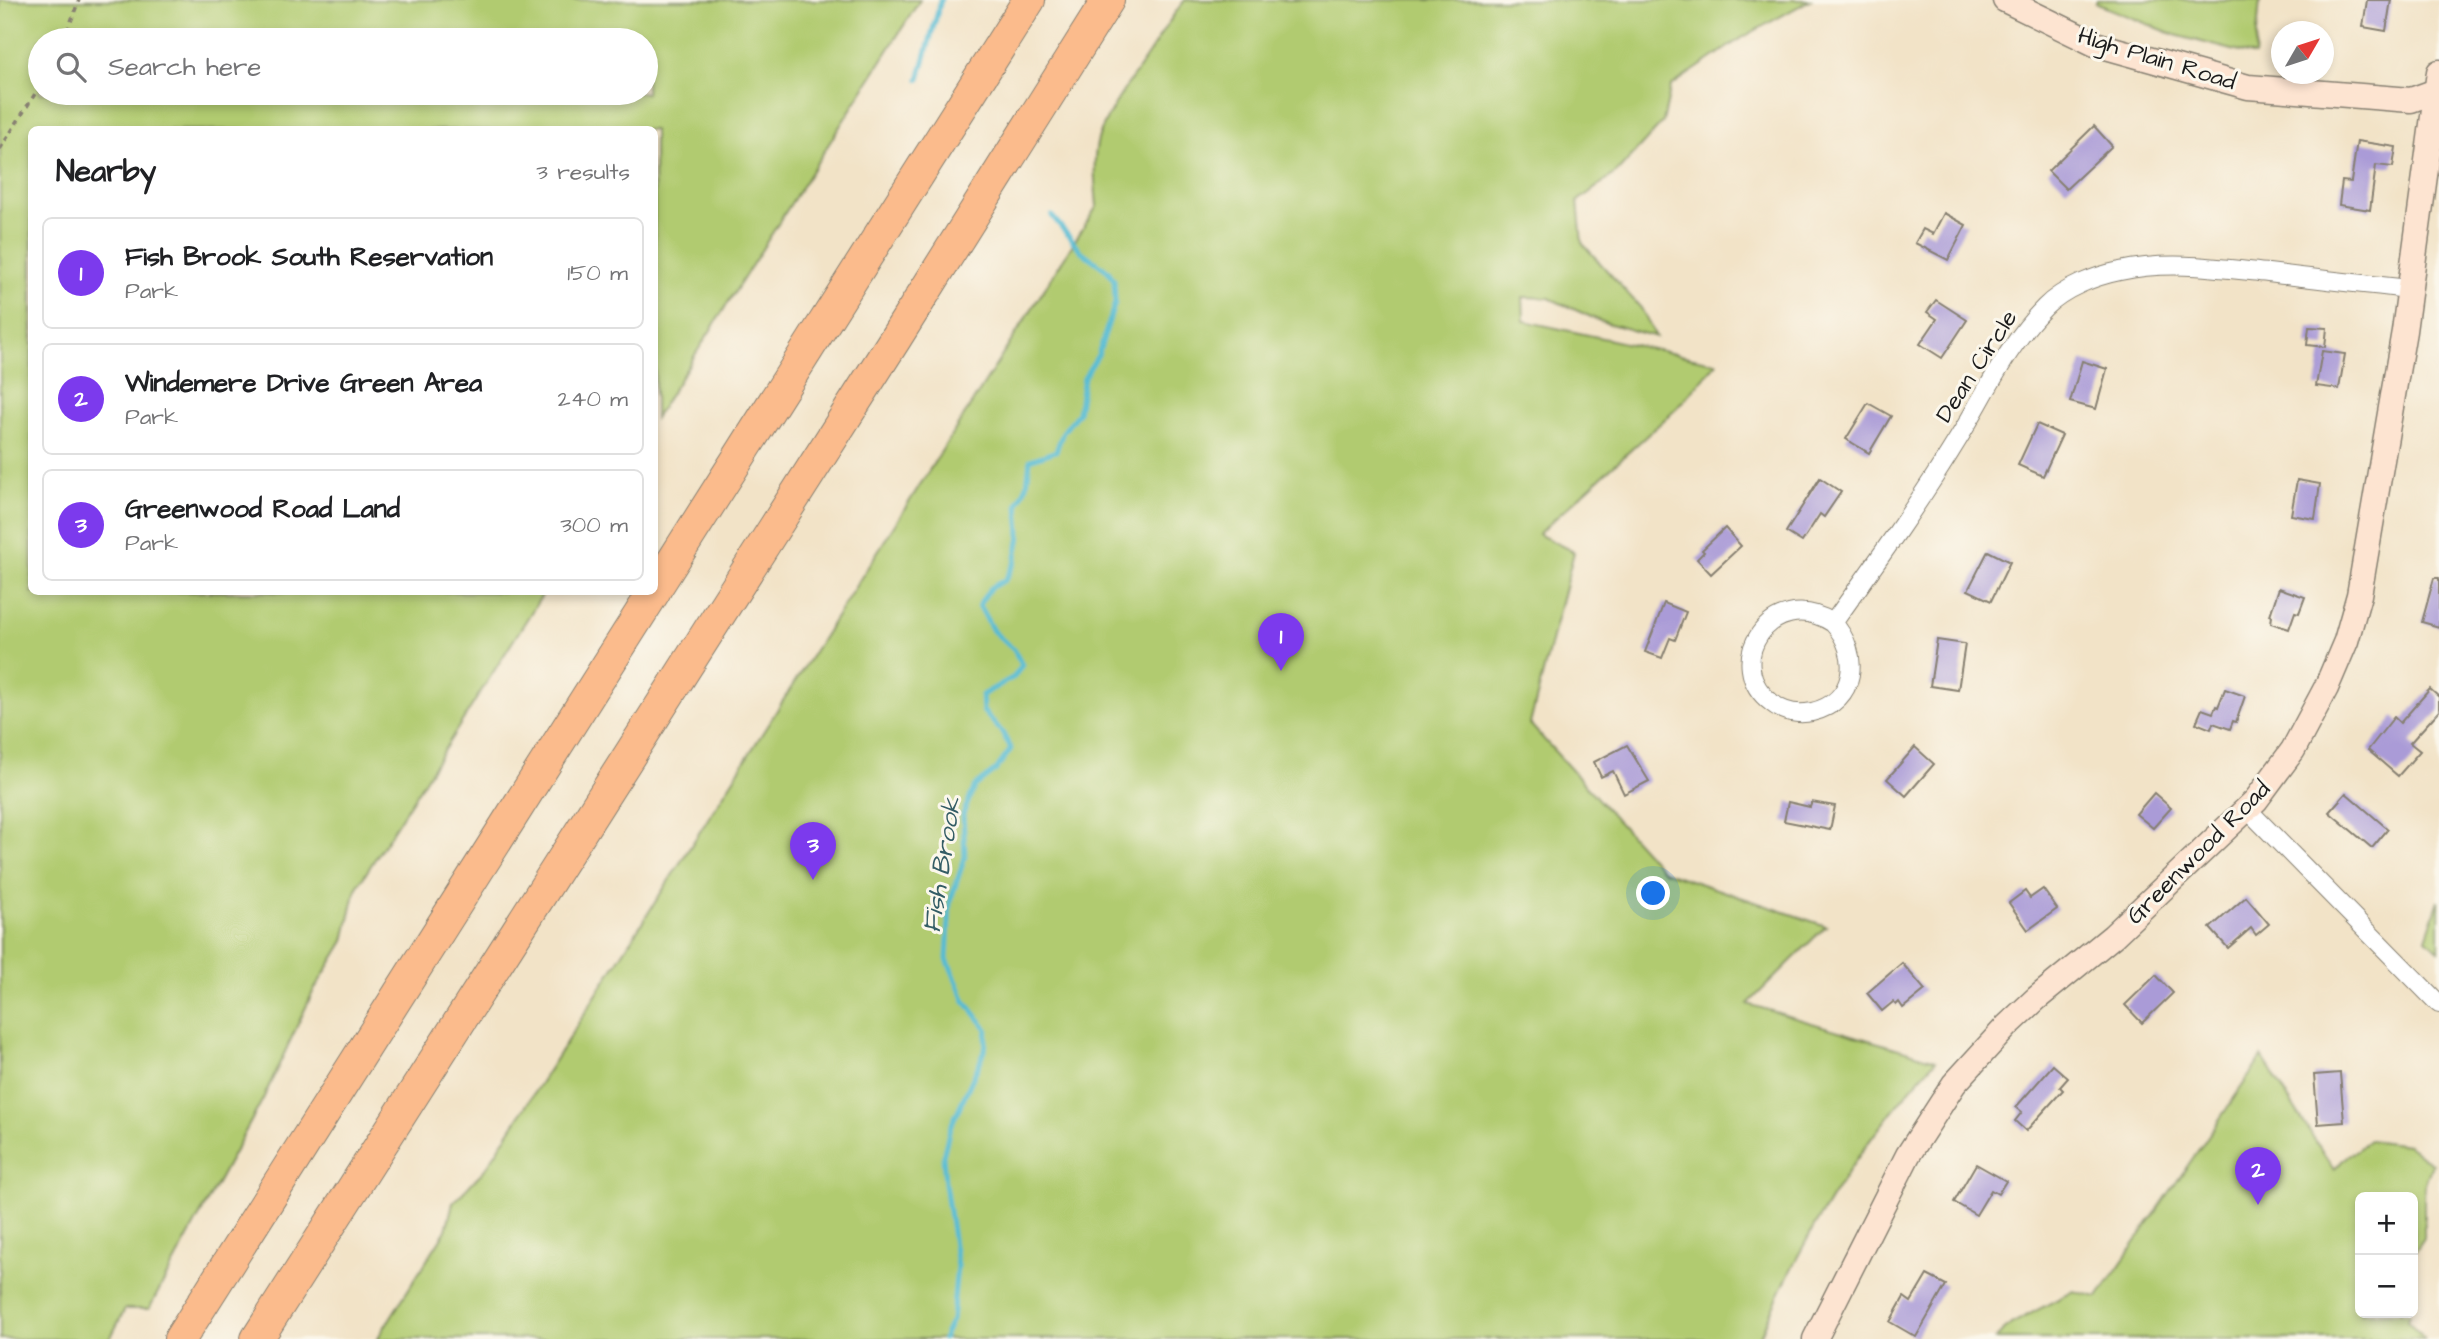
<!DOCTYPE html>
<html lang="en">
<head>
<meta charset="utf-8">
<style>
  body { margin:0; font-family:"Architects Daughter",sans-serif; background:#f6f6f6; color:#202124 }
  .controls { position:absolute; right:21px; bottom:21px; display:grid; overflow:hidden; border-radius:10px; box-shadow:0 4px 10px #0003 }
  .controls button { width:63px; height:63px; display:grid; place-items:center; padding:0; border:0; border-bottom:2px solid #e0e0e0; background:#fff; color:#202124; font:35px sans-serif }
  .compass { position:absolute; left:2271px; top:21px; width:63px; height:63px; border-radius:50%; background:#fff; box-shadow:0 4px 10px #0003; rotate:51deg }
  .you { position:absolute; left:1654px; top:894px; width:24px; height:24px; margin:-18px; border:5px solid #fff; border-radius:50%; background:#1a73e8; box-shadow:0 0 0 10px #1a73e833 }
  .badge { display:grid; place-items:center; width:46px; height:46px; border-radius:50%; background:#7c3aed; color:#fff; font-size:23px; font-weight:700 }
  .pin { position:absolute; translate:-50% -58px; filter:drop-shadow(0 2px 4px #0008) }
  .pin::after { content:''; position:absolute; top:37px; width:24px; height:21px; background:inherit; clip-path:polygon(0 0,100% 0,50% 100%) }
  .list { margin:0; padding:0; list-style:none }
  h2 { display:flex; justify-content:space-between; align-items:center; height:91px; margin:0; padding:0 28px; font-size:30px }
  h2 small { font-size:23px; font-weight:400; color:#757577 }
  .list li { display:grid; grid-template-columns:46px 1fr auto; gap:21px; align-items:center; box-sizing:border-box; height:112px; margin:0 14px 14px; padding:0 14px; border:2px solid #e0e0e0; border-radius:10px }
  .list b { display:block; font-size:26px; white-space:nowrap }
  .list p { margin:0; font-size:23px; white-space:nowrap; color:#757577 }
  .list em { font-size:23px; font-style:normal; color:#757577 }
  .icon { flex:none; width:38px; height:38px; fill:none; stroke:currentColor; stroke-width:2; stroke-linecap:round; stroke-linejoin:round }
  .map { position:relative; flex:none; width:2439px; height:1339px; overflow:hidden }
  .search { position:absolute; background:#fff; box-shadow:0 4px 10px #0003; left:28px; top:28px; width:630px; height:77px; display:flex; align-items:center; gap:18px; box-sizing:border-box; padding:0 24px; border-radius:38px; color:#757577; font-size:26px }
  .panel { position:absolute; background:#fff; box-shadow:0 4px 10px #0003; left:28px; top:126px; width:630px; height:469px; border-radius:10px }
  .map>svg:first-child { display:block }
</style>
</head>
<body>
<div class="map">
<svg width="2439" height="1339" viewBox="0 0 2439 1339">
  <rect width="100%" height="100%" fill="#fbf7ec"/>
  <filter id="ink" filterUnits="userSpaceOnUse"><feTurbulence type="fractalNoise" baseFrequency=".0143" numOctaves="2"/><feDisplacementMap in="SourceGraphic" scale="14" xChannelSelector="R" yChannelSelector="G"/><feConvolveMatrix kernelMatrix="1 2 1 2 8 2 1 2 1" color-interpolation-filters="sRGB"/></filter>
  <filter id="wash" filterUnits="userSpaceOnUse"><feTurbulence type="fractalNoise" baseFrequency=".00686" numOctaves="4" result="noise"/><feDisplacementMap in="SourceGraphic" scale="28" xChannelSelector="R" yChannelSelector="G"/><feGaussianBlur stdDeviation="1.57" result="paint"/><feColorMatrix in="noise" values="0 0 0 0 0 0 0 0 0 0 0 0 0 0 0 0 0 1.4 0 .05"/><feComposite in="paint" operator="in"/></filter>
  <g filter="url(#wash)">
    <rect width="100%" height="100%" fill="#f2e3c7"/>
    <g fill="#b1cb70" stroke="#667446" stroke-width="2" fill-rule="evenodd">
      <path d="M0 0H920L655 418 654 130H32V592H544L356 889 344 941 313 992 263 1099 149 1309H125L110 1339H0ZM40 40H646V93H40Z"/>
      <path d="M1185 0H1810L1740 39 1671 86 1663 122 1617 172 1578 201 1582 243 1641 308 1656 337 1600 321 1549 298 1523 297 1524 321 1717 363 1676 409 1538 534 1574 552 1530 724 1663 871 1826 926 1748 1004 1936 1060C1861 1141 1802 1236 1759 1339H377L446 1230 453 1203 487 1167 1097 206C1095 184 1092 157 1099 136 1110 107 1132 79 1149 53 1162 34 1170 18 1185 0Z"/>
      <polygon points="2097,0 2260,0 2255,56 2175,35 2095,3"/>
      <polygon points="2439,900 2439,950 2426,939"/>
      <polygon points="2262,1057 2334,1170 2343,1160 2370,1140 2408,1145 2432,1164 2424,1187 2424,1238 2413,1254 2413,1197 2360,1197 2360,1313 2409,1313 2407,1320 2424,1339 1995,1339 2011,1324 2073,1291 2098,1297"/>
    </g>
    <g fill="none" stroke-linecap="round" stroke-linejoin="round">
      <g stroke="#55bbd3" stroke-width="5">
        <polyline points="919,79 941,0"/>
        <polyline points="943,1339 952,1320 957,1266 945,1183 943,1156 950,1128 985,1051 987,1029 965,1001 947,959 950,902 965,857 963,814 975,786 996,770 1011,749 1002,732 983,711 982,695 1014,677 1022,665 1014,650 993,631 979,605 990,588 1005,580 1015,562 1020,536 1018,504 1027,485 1030,460 1056,451 1063,432 1078,413 1084,377 1098,355 1115,303 1114,280 1108,271 1081,251 1052,216"/>
      </g>
    </g>
    <g id="blocks">
      <g fill="#aa9bd7">
        <polygon points="2367,0 2391,0 2386,31 2363,27"/>
        <polygon points="2094,126 2112,146 2066,189 2048,171"/>
        <polygon points="2357,141 2396,147 2393,167 2376,165 2370,210 2339,205 2342,181 2351,182"/>
        <polygon points="1944,213 1966,225 1948,260 1915,243 1923,229 1933,234"/>
        <polygon points="1936,300 1967,320 1942,358 1920,344 1937,319 1927,312"/>
        <polygon points="2309,327 2327,328 2325,347 2307,345"/>
        <polygon points="2322,351 2345,354 2339,389 2316,386"/>
        <polygon points="2082,361 2107,369 2096,409 2070,402"/>
        <polygon points="1868,403 1891,416 1869,453 1846,439"/>
        <polygon points="2037,424 2062,435 2043,476 2018,465"/>
        <polygon points="1820,478 1841,492 1824,517 1820,514 1802,542 1786,532"/>
        <polygon points="2297,480 2320,484 2315,519 2291,515"/>
        <polygon points="1725,528 1741,546 1711,574 1697,559 1704,552 1702,550"/>
        <polygon points="1988,551 2010,562 1991,601 1968,590"/>
        <polygon points="2434,578 2439,578 2439,627 2422,622"/>
        <polygon points="2279,588 2305,597 2299,613 2295,612 2289,629 2271,623 2272,616 2270,615"/>
        <polygon points="1664,603 1686,612 1675,640 1670,638 1662,658 1645,652"/>
        <polygon points="1937,640 1965,644 1958,690 1930,686"/>
        <polygon points="2225,689 2245,696 2236,722 2233,721 2230,729 2213,723 2211,729 2196,723 2202,709 2213,713 2216,706 2218,707"/>
        <polygon points="2430,689 2439,697 2439,711 2410,743 2420,751 2398,776 2368,750 2394,717 2400,723"/>
        <polygon points="1627,745 1649,781 1624,794 1613,771 1601,777 1594,762"/>
        <polygon points="1915,747 1934,764 1906,796 1887,779"/>
        <polygon points="2154,793 2171,808 2153,828 2136,814"/>
        <polygon points="2346,793 2388,829 2372,848 2329,812"/>
        <polygon points="1788,802 1810,807 1812,802 1835,806 1830,830 1784,821"/>
        <polygon points="2043,889 2057,909 2028,930 2009,903 2025,891 2030,898"/>
        <polygon points="2246,897 2269,924 2256,935 2251,928 2228,948 2210,928"/>
        <polygon points="1902,963 1925,990 1903,1008 1899,1002 1896,1005 1893,1002 1882,1011 1867,993"/>
        <polygon points="2156,975 2173,993 2142,1023 2125,1005"/>
        <polygon points="2053,1065 2068,1078 2060,1087 2063,1090 2026,1131 2015,1121 2022,1112 2016,1107"/>
        <polygon points="2340,1073 2344,1122 2318,1124 2314,1075"/>
        <polygon points="1976,1164 2006,1181 1998,1194 1991,1190 1976,1215 1954,1202"/>
        <polygon points="1927,1275 1946,1285 1916,1337 1890,1322 1904,1297 1911,1302"/>
      </g>
    </g>
  </g>
  <g filter="url(#ink)">
    <use href="#blocks" fill-opacity="0" stroke="#878072" stroke-width="2"/>
    <g fill="none" stroke-linecap="round" stroke-linejoin="round">
      <defs>
        <g id="street">
          <path d="M1833 623C1861 653 1857 702 1812 712 1798 715 1783 712 1772 703 1720 665 1771 584 1833 623 1876 563 1919 503 1958 439 1985 395 2008 344 2045 307 2064 288 2095 276 2120 271 2168 260 2220 268 2268 273 2315 279 2363 284 2410 289"/>
          <polyline points="2247,809 2439,1004"/>
        </g>
        <g id="secondary">
          <polyline points="2005,0 2095,44 2248,87 2411,100 2439,90"/>
          <polyline points="1815,1339 1908,1155 1954,1084 2007,1026 2037,998 2113,936 2256,800 2293,750 2326,688 2346,641 2359,595 2404,331 2439,72"/>
        </g>
        <g id="highway">
          <polyline points="654,591 1029,0"/>
          <polyline points="180,1339 654,592"/>
          <polyline points="257,1339 895,339 1108,0"/>
        </g>
      </defs>
      <use href="#street" stroke="#878072" stroke-width="20"/>
      <use href="#secondary" stroke="#878072" stroke-width="27"/>
      <use href="#highway" stroke="#878072" stroke-width="34"/>
      <g stroke="#878072" stroke-width="3.5" stroke-dasharray="5 5" stroke-linecap="butt">
        <polyline points="64,40 79,0"/>
        <polyline points="0,149 40,86"/>
      </g>
      <use href="#street" stroke="#fff" stroke-width="18"/>
      <use href="#secondary" stroke="#fde4d1" stroke-width="24"/>
      <use href="#highway" stroke="#fbbb8c" stroke-width="32"/>
    </g>
  </g>
  <g text-anchor="middle" stroke-width="6" stroke-linejoin="round" paint-order="stroke">
    <g font-size="24" fill="#1c1c1c" stroke="#fbf7ec">
      <text transform="translate(2157 58) rotate(17)" y="8">High Plain Road</text>
      <text transform="translate(1976 366) rotate(-57)" y="8">Dean Circle</text>
      <text transform="translate(2198 852) rotate(-45)" y="8">Greenwood Road</text>
    </g>
    <g font-size="26" font-style="italic" fill="#335c65" stroke="#fbf7ec">
      <text transform="translate(941 865) rotate(-81)" y="9">Fish Brook</text>
    </g>
  </g>
</svg>
<div class="controls">
<button>+</button>
<button>−</button>
</div>
<svg class="compass" viewBox="-18 -18 36 36"><path d="M0-13l5 13h-10z" fill="#e53935"/><path d="M0 13l5-13h-10z" fill="#757577"/></svg>
<div class="you"></div>
<div class="pin badge" style="left:1281px;top:671px">1</div>
<div class="pin badge" style="left:2258px;top:1205px">2</div>
<div class="pin badge" style="left:813px;top:880px">3</div>
<div class="search"><svg class="icon" aria-label="search" viewBox="0 0 24 24"><circle cx="10" cy="10" r="6"/><path d="M15 15l6 6"/></svg>Search here</div>
<section class="panel">
<h2>Nearby<small>3 results</small></h2>
<ul class="list">
<li><span class="badge">1</span><div><b>Fish Brook South Reservation</b><p>Park</p></div><em>150 m</em></li>
<li><span class="badge">2</span><div><b>Windemere Drive Green Area</b><p>Park</p></div><em>240 m</em></li>
<li><span class="badge">3</span><div><b>Greenwood Road Land</b><p>Park</p></div><em>300 m</em></li>
</ul>
</section>
</div>
</body>
</html>
